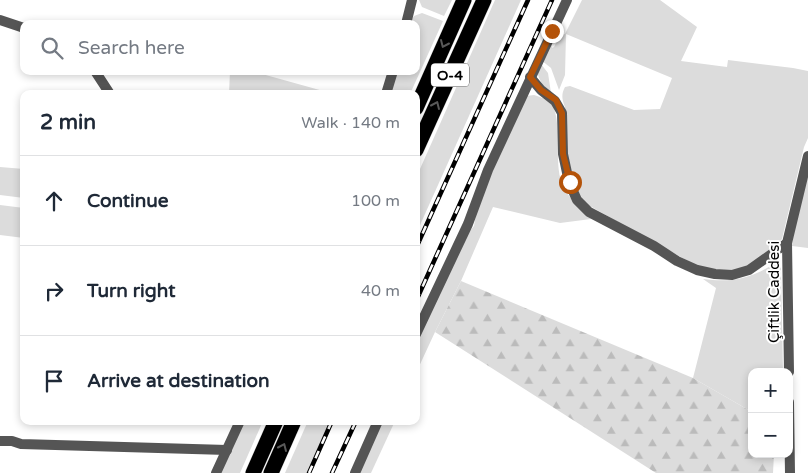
<!DOCTYPE html>
<html lang="en">
<head>
<meta charset="utf-8">
<style>
  body { margin:0; font-family:"Varela Round",sans-serif; background:#f6f6f7; color:#1f2937 }
  .controls { position:absolute; right:15px; bottom:15px; display:grid; overflow:hidden; border-radius:10px; box-shadow:0 2px 8px #0003 }
  .controls button { width:45px; height:45px; display:grid; place-items:center; padding:0; border:0; border-bottom:1px solid #e0e1e3; background:#fff; color:#1f2937; font:25px sans-serif }
  .stop { position:absolute; width:15px; height:15px; margin:-11px; border:4px solid #b45309; border-radius:50%; background:#fff }
  .stop.end { background:#b45309; border-color:#fff; box-shadow:0 1px 5px #0008 }
  .list { margin:0; padding:0; list-style:none }
  h2 { display:flex; justify-content:space-between; align-items:center; height:65px; margin:0; padding:0 20px; font-size:21px }
  h2 small { font-size:16px; font-weight:400; color:#747a83 }
  .list li { display:grid; grid-template-columns:32px 1fr auto; gap:15px; align-items:center; box-sizing:border-box; height:90px; padding:0 20px; border-top:1px solid #e0e1e3 }
  .list b { display:block; font-size:19px; white-space:nowrap }
  .list em { font-size:16px; font-style:normal; color:#747a83 }
  .icon { flex:none; width:28px; height:28px; fill:none; stroke:currentColor; stroke-width:2; stroke-linecap:round; stroke-linejoin:round }
  .map { position:relative; flex:none; width:808px; height:473px; overflow:hidden }
  .search { position:absolute; background:#fff; box-shadow:0 2px 8px #0003; left:20px; top:20px; width:400px; height:55px; display:flex; align-items:center; gap:12px; box-sizing:border-box; padding:0 18px; border-radius:10px; color:#747a83; font-size:19px }
  .panel { position:absolute; background:#fff; box-shadow:0 2px 8px #0003; left:20px; top:90px; width:400px; height:335px; border-radius:10px }
  .map>svg:first-child { display:block }
</style>
</head>
<body>
<div class="map">
<svg width="808" height="473" viewBox="0 0 808 473">
  <defs>
    <pattern id="forest-firs" width="22" height="20" patternUnits="userSpaceOnUse" patternTransform="scale(1.25)"><rect width="22" height="20" fill="#dcdcdc"/><path d="M5 1l3.5 6h-7zM16 11l3.5 6h-7z" fill="#bbb"/></pattern>
  </defs>
  <rect width="100%" height="100%" fill="#fff"/>
  <g fill="#dcdcdc">
    <polygon points="419,0 452,0 444,16 422,7"/>
    <polygon points="495,0 521,0 416,234 416,178"/>
    <path d="M582 0H660L697 27 681 61 727 67 728 60 793 68 808 71V138L804 147 782 239 769 253 743 271 702 269 595 209C590 206 582 202 579 197 566 178 566 131 565 107 562 100 561 94 565 87L570 86 634 110 660 109 672 78 566 34 565 75 559 90 551 68 541 60 551 44 552 48 554 47 560 35 565 34Z"/>
    <polygon points="422,13 443,21 410,94 388,94 398,71 416,71 416,24 409,24 414,16"/>
    <path d="M541 64 548 73 551 93H550C543 85 538 80 537 69Z"/>
    <polygon points="230,71 251,71 334,94 229,94"/>
    <path d="M534 95C539 97 545 98 549 101 564 114 553 163 562 183 567 197 581 209 591 219L560 223 493 207 461 281 435 332 416 373V343L468 233 474 226 479 196 526 96Z"/>
    <polygon points="0,167 24,169 24,198 0,195"/>
    <polygon points="808,176 808,248 792,246 794,224"/>
    <polygon points="0,205 24,208 24,238 0,235"/>
    <path d="M779 261 781 269 783 372H752V412L693 378 716 288 703 279C734 283 752 278 779 261Z"/>
    <polygon points="241,421 263,421 240,473 218,473"/>
    <polygon points="308,421 332,421 309,473 285,473"/>
    <polygon points="381,421 395,421 371,473 357,473"/>
  </g>
  <polygon fill="url(#forest-firs)" points="461,281 693,378 752,412 752,454 774,454 773,473 656,473 435,332"/>
  <g fill="none" stroke-linecap="round" stroke-linejoin="round">
    <defs>
      <g id="highway">
        <polyline points="416,108 464,0"/>
        <polyline points="416,150 484,0"/>
        <polyline points="253,473 276,421"/>
        <polyline points="271,473 294,421"/>
      </g>
    </defs>
    <use href="#highway" stroke="#dbdbdb" stroke-width="16"/>
    <g stroke="#555" stroke-width="10">
      <polyline points="0,20 24,28"/>
      <polyline points="406,24 412,0"/>
      <polyline points="95,71 110,94"/>
      <polyline points="530,77 541,90 555,101 562,113 563,154 569,182 577,200 589,212 654,246 677,261 697,270 715,274 732,275 749,270 787,243"/>
      <polyline points="386,94 393,71"/>
      <polyline points="416,334 468,224 488,170 567,0"/>
      <polyline points="789,372 787,243 808,156"/>
      <polyline points="789,402 790,473"/>
      <polyline points="0,441 12,441 21,444 227,450"/>
      <polyline points="216,473 240,421"/>
      <polyline points="355,473 378,421"/>
    </g>
    <use href="#highway" stroke="#000" stroke-width="15"/>
    <defs>
      <g id="rail">
        <polyline points="416,248 528,0"/>
        <polyline points="416,301 552,0"/>
        <polyline points="309,473 332,421"/>
        <polyline points="332,473 356,421"/>
      </g>
    </defs>
    <use href="#rail" stroke="#000" stroke-width="4.5"/>
    <use href="#rail" stroke="#fff" stroke-width="2.5" stroke-dasharray="8" stroke-linecap="butt"/>
  </g>
  <defs><path id="oneway-chevron" d="M-2-3.5L2.5 0L-2 3.5" fill="none" stroke-width="1.6" stroke-linecap="round" stroke-linejoin="round" transform="scale(1.25)"/></defs>
  <g stroke="#595959">
    <use href="#oneway-chevron" transform="translate(444 44) rotate(114)"/>
    <use href="#oneway-chevron" transform="translate(436 105) rotate(-66)"/>
    <use href="#oneway-chevron" transform="translate(283 447) rotate(-66)"/>
  </g>
  <g fill="none" stroke-linecap="round" stroke-linejoin="round">
    <polyline stroke="#b45309" stroke-width="6" points="552,31 530,77 541,90 556,100 562,113 563,154 570,182"/>
  </g>
  <g text-anchor="middle" stroke-width="4" stroke-linejoin="round" paint-order="stroke">
    <rect fill="#fff" stroke="#4c4c4c" stroke-width="1" x="431" y="63.5" width="38" height="23" rx="4"/>
    <g font-size="14" font-weight="bold" fill="#000">
      <text x="450" y="80">O-4</text>
    </g>
    <g font-size="15" fill="#000" stroke="#fff">
      <text transform="translate(774 292) rotate(-90)" y="5">Çiftlik Caddesi</text>
    </g>
  </g>
</svg>
<div class="controls">
<button>+</button>
<button>−</button>
</div>
<div class="stop" style="left:570px;top:182px"></div>
<div class="stop end" style="left:552px;top:31px"></div>
<div class="search"><svg class="icon" aria-label="search" viewBox="0 0 24 24"><circle cx="10" cy="10" r="6"/><path d="M15 15l6 6"/></svg>Search here</div>
<section class="panel">
<h2>2 min<small>Walk · 140 m</small></h2>
<ul class="list">
<li><svg class="icon" aria-label="ahead" viewBox="0 0 24 24"><path d="M12 20V5M6 11l6-6 6 6"/></svg><div><b>Continue</b></div><em>100 m</em></li>
<li><svg class="icon" aria-label="right" viewBox="0 0 24 24"><path d="M7 20v-9h11M14 6l5 5-5 5"/></svg><div><b>Turn right</b></div><em>40 m</em></li>
<li><svg class="icon" aria-label="arrive" viewBox="0 0 24 24"><path d="M6 21V4h12l-3 4 3 4H6"/></svg><div><b>Arrive at destination</b></div></li>
</ul>
</section>
</div>
</body>
</html>
